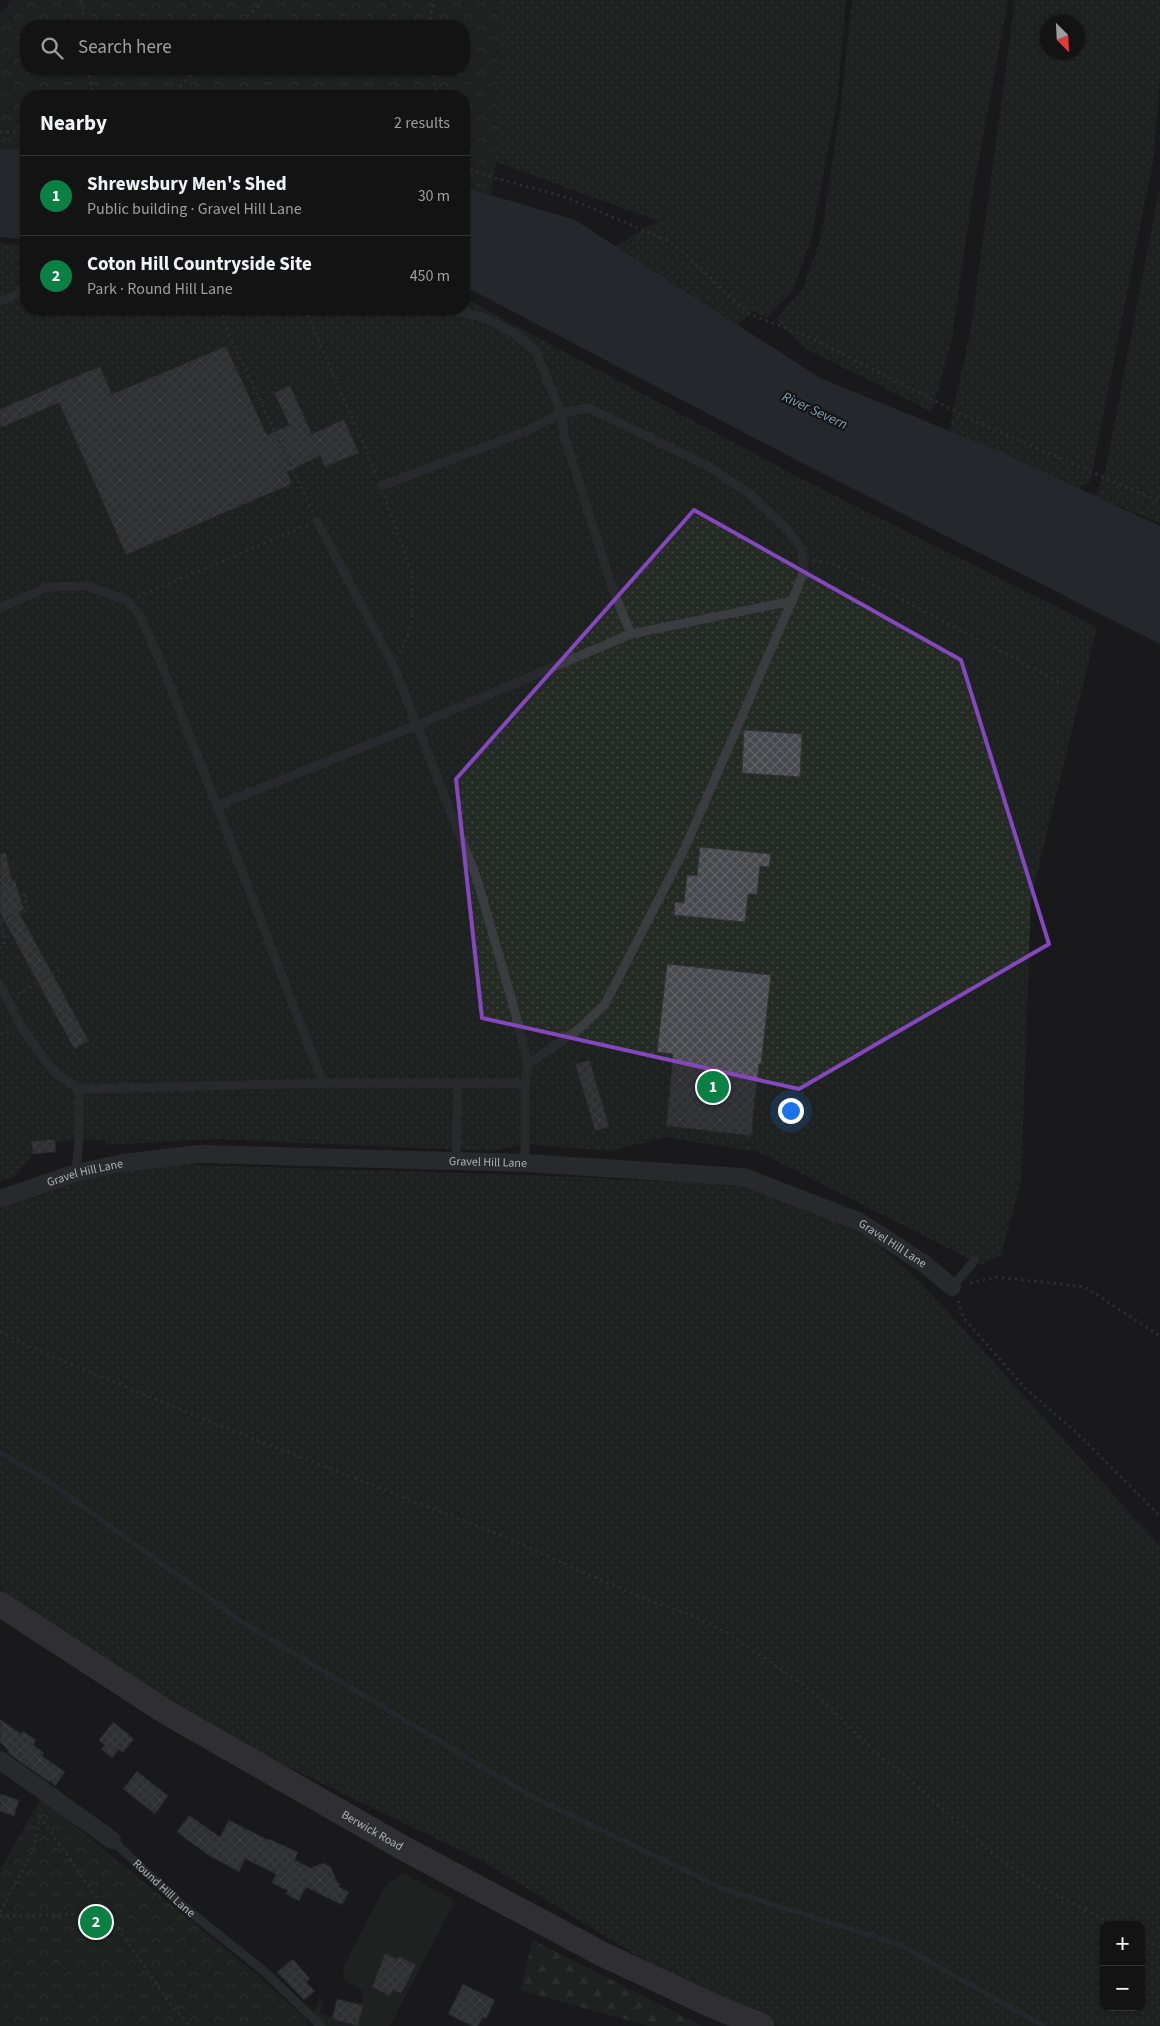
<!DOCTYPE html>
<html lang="en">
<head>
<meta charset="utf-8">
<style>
  body { margin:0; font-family:"Source Sans 3",sans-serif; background:#202022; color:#f1f3f6 }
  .controls { position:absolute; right:15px; bottom:15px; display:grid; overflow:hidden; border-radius:10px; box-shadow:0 1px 4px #0004 }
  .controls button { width:45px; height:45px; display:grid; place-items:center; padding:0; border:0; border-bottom:1px solid #323234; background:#131314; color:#f1f3f6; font:25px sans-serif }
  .compass { position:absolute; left:1040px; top:15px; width:45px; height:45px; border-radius:50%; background:#131314; box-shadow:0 1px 4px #0004; rotate:156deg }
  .you { position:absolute; left:790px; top:1110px; width:18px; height:18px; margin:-12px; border:4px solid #fff; border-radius:50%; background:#1a73e8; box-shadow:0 0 0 8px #1a73e833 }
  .badge { display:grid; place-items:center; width:32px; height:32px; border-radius:50%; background:#0b8043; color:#fff; font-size:16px; font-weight:700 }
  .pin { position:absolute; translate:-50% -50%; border:2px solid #fff; box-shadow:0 1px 5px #0006 }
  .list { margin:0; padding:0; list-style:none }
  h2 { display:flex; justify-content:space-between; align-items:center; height:65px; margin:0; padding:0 20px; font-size:21px }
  h2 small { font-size:16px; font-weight:400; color:#9d9ea0 }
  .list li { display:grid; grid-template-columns:32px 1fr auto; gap:15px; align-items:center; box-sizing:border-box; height:80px; padding:0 20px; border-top:1px solid #323234 }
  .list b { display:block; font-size:19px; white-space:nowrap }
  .list p { margin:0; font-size:16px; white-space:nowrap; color:#9d9ea0 }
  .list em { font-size:16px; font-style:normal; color:#9d9ea0 }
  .icon { flex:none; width:28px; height:28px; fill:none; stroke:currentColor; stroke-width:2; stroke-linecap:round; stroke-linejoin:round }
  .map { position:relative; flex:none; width:1160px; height:2026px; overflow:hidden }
  .search { position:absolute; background:#131314; box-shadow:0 1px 4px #0004; left:20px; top:20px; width:450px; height:55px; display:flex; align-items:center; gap:12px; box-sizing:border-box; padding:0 18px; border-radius:20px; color:#9d9ea0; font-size:19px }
  .panel { position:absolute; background:#131314; box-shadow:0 1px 4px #0004; left:20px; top:90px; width:450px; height:225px; border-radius:20px }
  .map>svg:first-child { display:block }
</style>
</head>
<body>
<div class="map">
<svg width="1160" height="2026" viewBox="0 0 1160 2026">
  <defs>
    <pattern id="grass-dots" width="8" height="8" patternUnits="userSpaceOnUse" patternTransform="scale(1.25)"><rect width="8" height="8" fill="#232b24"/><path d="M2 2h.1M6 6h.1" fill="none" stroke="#404742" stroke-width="1.8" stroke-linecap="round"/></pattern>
    <pattern id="forest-firs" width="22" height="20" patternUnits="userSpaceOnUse" patternTransform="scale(1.25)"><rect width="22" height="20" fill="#232b24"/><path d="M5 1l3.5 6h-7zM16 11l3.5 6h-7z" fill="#404742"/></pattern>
    <pattern id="park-crowns" width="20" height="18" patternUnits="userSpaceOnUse" patternTransform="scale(1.25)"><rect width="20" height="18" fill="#232b24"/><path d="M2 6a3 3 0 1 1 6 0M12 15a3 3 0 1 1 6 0" fill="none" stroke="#404742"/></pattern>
    <pattern id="building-cross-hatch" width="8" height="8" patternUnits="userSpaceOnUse" patternTransform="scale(1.25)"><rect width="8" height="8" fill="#48494e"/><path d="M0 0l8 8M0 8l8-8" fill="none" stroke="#606165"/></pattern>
  </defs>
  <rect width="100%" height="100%" fill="#19191b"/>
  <g fill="url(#grass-dots)" fill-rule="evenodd">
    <polygon points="498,0 846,0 837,103 811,240 792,292 766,318 752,311 738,325 616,246 658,221 496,162"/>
    <polygon points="852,0 1008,0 971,204 952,339 932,412 804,348 776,319 802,290 821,238 841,103"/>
    <path d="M1015 0H1160V81L1153 161 1093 468 1090 482 1078 488 1003 453 949 431 971 328ZM1048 22H1078V52H1048Z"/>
    <polygon points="1160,186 1160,523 1095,496 1105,472"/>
    <polygon points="0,243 26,245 26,309 464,309 464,298 798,477 1097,627 1031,899 1021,1182 1001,1255 981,1265 759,1152 666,1137 610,1151 525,1144 493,1151 215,1139 105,1145 105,1140 91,1141 79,1139 55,1143 54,1139 32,1141 33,1154 15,1176 0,1182"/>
    <path d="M166 1164 527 1175 743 1185 860 1230 918 1279 1160 1546V2026H779L708 1999 484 1862 196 1722 0 1590V1209L85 1180ZM1104 1925H1141V2007H1104Z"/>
  </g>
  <polygon fill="url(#forest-firs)" points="533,1940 702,2026 648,2026 520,1990"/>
  <g fill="url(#park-crowns)" fill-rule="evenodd">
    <path d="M13 0H498L496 162 491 195 464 187V96H26V151L0 149V13ZM26 26H464V69H26Z"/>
    <polygon points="41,1798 256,1974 308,2021 307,2026 0,2026 0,1870"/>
  </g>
  <path fill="#232b24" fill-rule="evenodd" d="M402 1872 455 1901 390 2026H324L312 2014 320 1998 323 2000 320 2013 333 2017 332 2019 357 2026 364 1992 344 1979 343 1967 384 1888ZM385 1953 398 1959 399 1957 416 1965 401 1994 393 1990 390 1996 372 1987 376 1979 385 1975 377 1971Z"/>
  <g fill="#323b40">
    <polygon points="0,149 26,150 26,239 0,237"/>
    <polygon points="464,187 575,220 820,378 1003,453 1160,526 1160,644 812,468 464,286"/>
  </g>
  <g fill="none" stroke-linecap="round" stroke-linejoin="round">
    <polyline stroke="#323b40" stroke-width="5" points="0,1452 55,1486 245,1624 529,1795 721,1888 898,1944 1044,2026"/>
  </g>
  <g fill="url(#building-cross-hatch)" stroke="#333437">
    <polygon points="226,346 267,435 289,425 274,393 290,385 312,434 344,419 359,453 325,467 320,456 287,472 292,484 126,555 59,403 0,428 0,409 100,366 112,394"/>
    <polygon points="744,730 802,734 800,777 742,773"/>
    <polygon points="700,847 771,854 769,867 760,866 757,894 748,894 745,922 674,915 675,902 684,903 687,875 697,876"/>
    <polygon points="0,853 6,853 12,881 15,880 24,910 19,912 89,1041 74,1049 0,913"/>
    <polygon points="667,964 771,975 761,1064 759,1064 753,1119 752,1136 666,1126 673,1054 657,1052"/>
    <polygon points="590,1060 609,1127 595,1131 575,1064"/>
    <polygon points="55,1139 56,1152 33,1154 31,1141"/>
    <polygon points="0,1719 21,1734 23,1731 36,1740 33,1745 44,1753 42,1756 65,1772 55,1786 50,1780 49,1782 8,1753 9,1751 0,1742"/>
    <polygon points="113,1722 134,1739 123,1753 119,1749 112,1758 101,1749 105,1745 99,1740"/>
    <polygon points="137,1771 168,1796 155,1814 123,1789"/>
    <polygon points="0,1794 19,1800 14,1816 0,1811"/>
    <polygon points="189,1815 220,1837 229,1820 268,1840 269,1839 298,1852 295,1860 311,1868 323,1863 331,1867 337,1882 341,1884 339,1887 349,1892 342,1905 306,1887 299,1901 286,1894 288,1891 272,1883 276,1874 245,1859 239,1872 208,1855 177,1832"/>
    <polygon points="385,1953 398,1959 399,1956 416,1965 401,1994 393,1990 390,1996 372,1987"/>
    <polygon points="293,1959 310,1979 306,1982 315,1991 304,2000 277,1972"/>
    <polygon points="463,1984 495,2000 486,2019 483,2017 478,2026 472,2026 448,2014"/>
    <polygon points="337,1999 363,2005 358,2026 332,2019"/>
  </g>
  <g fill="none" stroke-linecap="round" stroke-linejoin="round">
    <g stroke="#404347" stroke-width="3" stroke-dasharray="2.5 4" stroke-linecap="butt">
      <polyline points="81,0 84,26"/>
      <polyline points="238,26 264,0"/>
      <polyline points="429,26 434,0"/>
      <polyline points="88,69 93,96"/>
      <polyline points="433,69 436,96"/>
      <polyline points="171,96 197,69"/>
      <polyline points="0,132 26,132"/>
      <polyline points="464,167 492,177 565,197 673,243 749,314 809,337 975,421 1160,502"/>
      <polyline points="221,309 228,333 313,512"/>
      <polyline points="305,309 377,476"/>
      <polyline points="384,496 412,573 412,624 400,653"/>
      <polyline points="813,560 832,563 1063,684"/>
      <polyline points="138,597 307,525"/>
      <polyline points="0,920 29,910 24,896 30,894"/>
      <polyline points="0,923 4,933 4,946 0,947"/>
      <polyline points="18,994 63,968"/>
      <polyline points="0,1034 12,1031"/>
      <polyline points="970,1283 997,1277 1085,1287 1160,1336"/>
      <polyline points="958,1301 963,1317 1024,1387 1079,1435 1160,1516"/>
      <polyline points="0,1331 26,1345 70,1364 231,1430 503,1536 589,1575 651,1601 694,1616 728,1633 815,1693 883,1759 908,1778 991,1852 1030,1881 1115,1925"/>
      <polyline points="40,1816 172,2006 190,2026"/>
      <polyline points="0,1912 34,1849 41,1809"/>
      <polyline points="0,1916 73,1914 120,1932"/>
      <polyline points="1141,1938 1160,1947"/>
    </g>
    <g stroke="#3a3c40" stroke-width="9">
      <polyline points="0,301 26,291"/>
      <polyline points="448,309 485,318 514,333 536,352 561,413 589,408 708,466 751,495 787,529 802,550 804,571 792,601"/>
      <polyline points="381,486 529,430 561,413 564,435 613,590 631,634"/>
      <polyline points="317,521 394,667 477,879 514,1008 528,1064 525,1083 525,1163"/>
      <polyline points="0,608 47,587 88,586 128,601 140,616 161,663 217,806 417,725 631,634 792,601 684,850 605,1004 579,1029 528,1064"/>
      <polyline points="217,806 323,1083"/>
      <polyline points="0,984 22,1028 54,1072 79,1089 323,1083 525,1083"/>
      <polyline points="456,1161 458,1083"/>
      <polyline points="76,1173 79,1139 79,1089"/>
      <polyline points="952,1287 974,1261"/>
      <path id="s1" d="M112 1840 183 1906 265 1972 321 2026"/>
    </g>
    <g stroke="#3a3c40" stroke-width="18">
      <path id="s2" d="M0 1199 76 1173 123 1163 199 1154 525 1163 744 1177 860 1222 926 1265 952 1287"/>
      <polyline points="0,1760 112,1840"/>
    </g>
    <path stroke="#494b50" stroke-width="25" id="s3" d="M0 1604 166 1712 405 1849 602 1954 711 2005 762 2026"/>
  </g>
  <path d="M0 0H1160V2026H0ZM694 510 961 660 1049 944 799 1089 482 1018 456 779Z" fill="#19191b" fill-opacity=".55" fill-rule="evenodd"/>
  <path fill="none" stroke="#8547be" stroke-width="4" stroke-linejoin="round" d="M694 510 961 660 1049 944 799 1089 482 1018 456 779Z"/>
  <g text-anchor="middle" stroke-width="4.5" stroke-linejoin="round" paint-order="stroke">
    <g font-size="12" fill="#adb2ba" stroke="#141416">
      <text dy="4" stroke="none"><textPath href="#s2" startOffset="494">Gravel Hill Lane</textPath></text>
      <text dy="4" stroke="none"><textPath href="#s2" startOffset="89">Gravel Hill Lane</textPath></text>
      <text dy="4" stroke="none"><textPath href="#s2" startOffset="914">Gravel Hill Lane</textPath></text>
      <text dy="4" stroke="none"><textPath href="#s3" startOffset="436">Berwick Road</textPath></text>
      <text dy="4" stroke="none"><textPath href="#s1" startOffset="71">Round Hill Lane</textPath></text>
    </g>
    <g font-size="14" font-style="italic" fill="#87a1b1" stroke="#141416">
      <text transform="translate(815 410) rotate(25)" y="5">River Severn</text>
    </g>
  </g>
</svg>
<div class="controls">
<button>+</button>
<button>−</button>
</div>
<svg class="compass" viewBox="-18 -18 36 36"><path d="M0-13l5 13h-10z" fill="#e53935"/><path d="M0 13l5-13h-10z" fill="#9d9ea0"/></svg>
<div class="you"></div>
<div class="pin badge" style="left:713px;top:1087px">1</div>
<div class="pin badge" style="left:96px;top:1922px">2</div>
<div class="search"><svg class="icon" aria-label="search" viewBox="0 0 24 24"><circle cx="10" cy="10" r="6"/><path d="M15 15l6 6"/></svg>Search here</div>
<section class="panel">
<h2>Nearby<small>2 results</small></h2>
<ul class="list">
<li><span class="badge">1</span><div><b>Shrewsbury Men's Shed</b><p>Public building · Gravel Hill Lane</p></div><em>30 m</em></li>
<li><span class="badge">2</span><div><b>Coton Hill Countryside Site</b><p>Park · Round Hill Lane</p></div><em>450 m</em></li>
</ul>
</section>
</div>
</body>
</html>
